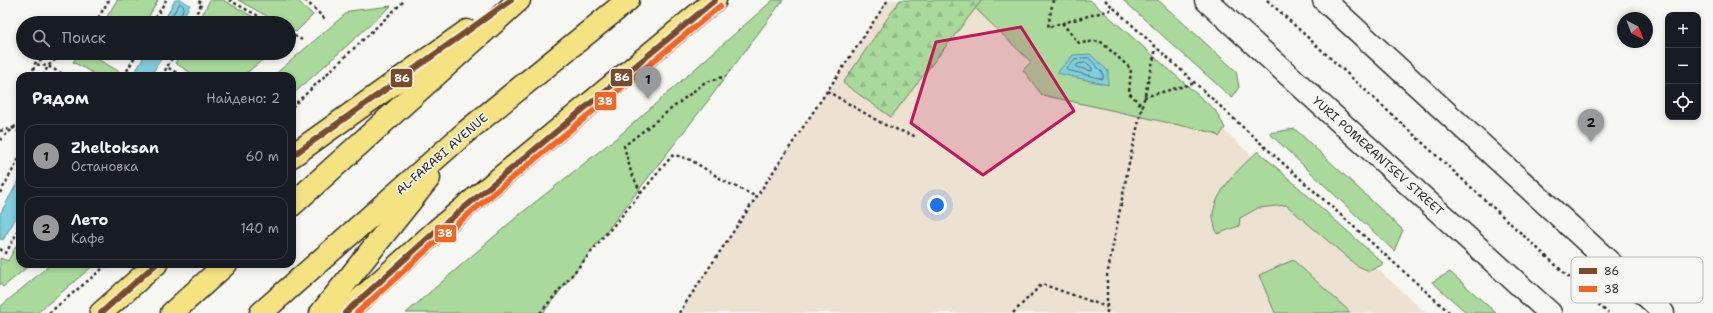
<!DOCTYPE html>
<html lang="ru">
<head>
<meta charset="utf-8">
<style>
  body { margin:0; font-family:"Shantell Sans",sans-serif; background:#242831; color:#f1f3f6 }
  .controls { position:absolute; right:12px; top:12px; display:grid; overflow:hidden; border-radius:8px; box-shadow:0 2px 6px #0003 }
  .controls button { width:36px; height:36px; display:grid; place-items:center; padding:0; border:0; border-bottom:1px solid #363941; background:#171b24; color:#f1f3f6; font:20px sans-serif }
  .compass { position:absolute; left:1617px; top:12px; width:36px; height:36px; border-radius:50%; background:#171b24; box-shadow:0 2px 6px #0003; rotate:138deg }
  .you { position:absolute; left:937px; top:205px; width:14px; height:14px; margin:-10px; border:3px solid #fff; border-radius:50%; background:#1a73e8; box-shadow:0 0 0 6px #1a73e833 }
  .badge { display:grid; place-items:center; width:26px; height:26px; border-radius:50%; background:#98999b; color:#111; font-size:13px; font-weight:700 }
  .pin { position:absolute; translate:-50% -33px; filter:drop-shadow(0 1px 2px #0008) }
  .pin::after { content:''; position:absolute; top:21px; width:14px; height:12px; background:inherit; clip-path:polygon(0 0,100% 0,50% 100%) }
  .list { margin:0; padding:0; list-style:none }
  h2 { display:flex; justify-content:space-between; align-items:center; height:52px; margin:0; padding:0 16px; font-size:17px }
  h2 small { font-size:13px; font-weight:400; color:#9ea1a6 }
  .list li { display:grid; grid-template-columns:26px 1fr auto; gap:12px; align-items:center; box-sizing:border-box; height:64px; margin:0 8px 8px; padding:0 8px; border:1px solid #363941; border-radius:12px }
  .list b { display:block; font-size:15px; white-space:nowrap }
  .list p { margin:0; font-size:13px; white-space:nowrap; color:#9ea1a6 }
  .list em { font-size:13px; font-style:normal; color:#9ea1a6 }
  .icon { flex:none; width:22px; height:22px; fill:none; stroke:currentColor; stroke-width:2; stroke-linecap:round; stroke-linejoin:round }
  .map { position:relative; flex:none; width:1713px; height:313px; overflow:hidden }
  .search { position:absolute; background:#171b24; box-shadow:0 2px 6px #0003; left:16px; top:16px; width:280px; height:44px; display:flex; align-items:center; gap:10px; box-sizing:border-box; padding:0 14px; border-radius:22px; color:#9ea1a6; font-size:15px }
  .panel { position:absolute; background:#171b24; box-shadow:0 2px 6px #0003; left:16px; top:72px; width:280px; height:196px; border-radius:12px }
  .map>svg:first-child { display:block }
</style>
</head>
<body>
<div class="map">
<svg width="1713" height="313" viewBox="0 0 1713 313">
  <defs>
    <pattern id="forest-firs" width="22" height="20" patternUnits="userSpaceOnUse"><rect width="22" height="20" fill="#a9da9b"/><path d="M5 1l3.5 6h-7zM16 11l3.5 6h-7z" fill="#92bb86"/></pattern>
  </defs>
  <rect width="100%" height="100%" fill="#f6f6f2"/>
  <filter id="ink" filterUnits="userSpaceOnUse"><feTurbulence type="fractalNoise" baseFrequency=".025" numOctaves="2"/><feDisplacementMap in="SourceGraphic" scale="8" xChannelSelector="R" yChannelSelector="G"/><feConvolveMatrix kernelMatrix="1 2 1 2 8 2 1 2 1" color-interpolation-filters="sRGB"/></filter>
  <g filter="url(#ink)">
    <polygon fill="#ede2d2" points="889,0 1080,0 1426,313 680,313"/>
    <g fill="#a9da9b" stroke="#6a8263">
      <polygon points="117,0 158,0 145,23 106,23 104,22"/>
      <polygon points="210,0 223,0 264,23 198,23"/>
      <polygon points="238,0 297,0 313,15 296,32 289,29 289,23 279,23"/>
      <polygon points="773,0 783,0 707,102 543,313 406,313 519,215 620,135"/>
      <polygon points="982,0 1090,0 1215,110 1225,128 1219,137 1215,133 1042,95 1023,70 1031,62 975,8"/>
      <polygon points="1123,0 1158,0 1236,71 1239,87 1232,98"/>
      <polygon points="391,6 292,95 292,76 273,76 349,11"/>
      <polygon points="79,53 87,53 120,72 118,76 98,76 73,62"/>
      <polygon points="181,53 271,53 249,71 240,76 196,76 175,63"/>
      <polygon points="1295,129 1403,230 1394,251 1269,133"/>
      <path d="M1258 151 1384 264 1369 271 1356 265 1286 205 1258 208 1240 218 1239 226 1217 234C1215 226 1211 217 1214 209 1220 186 1241 167 1258 151Z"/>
      <polygon points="20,239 20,264 31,264 3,287 0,284 0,258 8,261"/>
      <polygon points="1293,260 1349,311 1349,313 1275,313 1259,275"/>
      <polygon points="51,264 95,264 37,313 0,313 0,307"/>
      <polygon points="1450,272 1496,313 1467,313 1432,282"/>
    </g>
    <polygon fill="url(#forest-firs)" stroke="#6a8263" points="900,0 982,0 891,117 843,83"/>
    <g fill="#80cede" stroke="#5e8d96">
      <polygon points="175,0 182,0 190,5 180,23 163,23"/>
      <polygon points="146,53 164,53 151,76 133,76"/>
      <polygon points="1090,54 1108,71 1108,85 1057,73 1073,55"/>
      <polygon points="20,178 20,211 3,240 0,239 0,214"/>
    </g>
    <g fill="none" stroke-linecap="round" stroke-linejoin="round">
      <g stroke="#4d6c73" stroke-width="1">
        <polyline points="167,23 180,3 184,7 177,23"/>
        <polygon points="1089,58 1103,73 1103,79 1067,70 1067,68 1075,59"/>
        <polygon points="1087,63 1092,68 1092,71 1076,67 1078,64"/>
      </g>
      <defs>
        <g id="minor">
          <polyline points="1206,0 1550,313"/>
          <polyline points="1324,0 1655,304 1663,313"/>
        </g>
        <g id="major">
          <polyline points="292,156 467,31"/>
          <polyline points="292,205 519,0"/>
          <polyline points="101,313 156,264"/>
          <polyline points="172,313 226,264"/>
          <polyline points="261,313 467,131 628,0"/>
          <polyline points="321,313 429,178"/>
          <polyline points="345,313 436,231 715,0"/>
        </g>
      </defs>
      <use href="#minor" stroke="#2b2b2b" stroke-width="25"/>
      <use href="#major" stroke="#2b2b2b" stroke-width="25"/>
      <g stroke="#2b2b2b" stroke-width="2.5" stroke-dasharray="3 3" stroke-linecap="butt">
        <polyline points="229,0 271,23"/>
        <polyline points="305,0 326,20"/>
        <polyline points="1053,0 1048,27 1114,9"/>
        <polyline points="1105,0 1246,130 1450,313"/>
        <polyline points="1267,0 1608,313"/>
        <polyline points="95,23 109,0"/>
        <polyline points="153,23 166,0"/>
        <polyline points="191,23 202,3 196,0"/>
        <polyline points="1062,23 1079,43 1100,41 1131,69 1129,93 1142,106"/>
        <polyline points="289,33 302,40"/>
        <polyline points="52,53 34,64 48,66 66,76"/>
        <polyline points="124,53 134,59"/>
        <polyline points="175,53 167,67 182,76"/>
        <polyline points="33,76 34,64"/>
        <polyline points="43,76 48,66 63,53"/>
        <polyline points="124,76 137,53"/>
        <polyline points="162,76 167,67"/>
        <polyline points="827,91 885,125 917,137"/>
        <polyline points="1144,97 1195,83"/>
        <polyline points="292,107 405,0"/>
        <polyline points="0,131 13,128 20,132"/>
        <polyline points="0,140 20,122"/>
        <polyline points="0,193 20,157"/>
        <polyline points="641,193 631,172 624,146 704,83 726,76"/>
        <polyline points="0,249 6,253 20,227"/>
        <polyline points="49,313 108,264"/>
        <polyline points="540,313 672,156 675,155 691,160 726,182 757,197"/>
        <polyline points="679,313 888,0"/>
        <polyline points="1013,313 1042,284 1107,307"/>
        <polyline points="1107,313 1107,276 1129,163 1156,48"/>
      </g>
      <use href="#minor" stroke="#f6f6f2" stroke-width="22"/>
      <use href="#major" stroke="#f5e382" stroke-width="22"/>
      <defs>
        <g id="bus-1">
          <polyline points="292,156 511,0"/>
          <polyline points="101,313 156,264"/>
          <polyline points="345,313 436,231 715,0"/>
        </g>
        <polyline id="bus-2" points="357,313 441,237 720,6"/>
      </defs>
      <use href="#bus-1" stroke="#f6f6f2" stroke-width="9"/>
      <use href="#bus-2" stroke="#f6f6f2" stroke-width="9"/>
      <use href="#bus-1" stroke="#7a4b2a" stroke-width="6"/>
      <use href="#bus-2" stroke="#f26522" stroke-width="6"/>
    </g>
  </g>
  <path fill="#c2185b" fill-opacity="0.2" stroke="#c2185b" stroke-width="3" stroke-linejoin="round" d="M1021 27 1074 111 983 175 911 123 936 42Z"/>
  <g text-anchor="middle" stroke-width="3" stroke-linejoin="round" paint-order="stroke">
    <g font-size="12" fill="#2b2b2b" stroke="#f6f6f2">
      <text transform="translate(442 154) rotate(-41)" y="4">AL-FARABI AVENUE</text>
      <text transform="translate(1378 156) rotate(42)" y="4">YURI POMERANTSEV STREET</text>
    </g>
  </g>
  <rect x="1571" y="257" width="132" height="46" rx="6" fill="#f6f6f2" stroke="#b9b9b6" stroke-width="1"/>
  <rect x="1579" y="268" width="18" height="6" fill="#7a4b2a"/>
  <rect x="1579" y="286" width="18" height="6" fill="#f26522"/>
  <g font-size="11" fill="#2b2b2b">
    <text x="1604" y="275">86</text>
    <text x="1604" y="293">38</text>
  </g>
  <g stroke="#f6f6f2" stroke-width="1.5">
    <rect x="610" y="68" width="23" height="19" rx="4" fill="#7a4b2a"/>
    <rect x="390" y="68" width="23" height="20" rx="4" fill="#7a4b2a"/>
    <rect x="594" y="91" width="23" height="20" rx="4" fill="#f26522"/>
    <rect x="434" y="224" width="23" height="19" rx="4" fill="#f26522"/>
  </g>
  <g font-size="11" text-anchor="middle" font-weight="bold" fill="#fff">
    <text x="622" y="81">86</text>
    <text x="402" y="82">86</text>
    <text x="605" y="105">38</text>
    <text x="445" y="237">38</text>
  </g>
</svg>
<div class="controls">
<button>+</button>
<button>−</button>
<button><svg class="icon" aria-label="locate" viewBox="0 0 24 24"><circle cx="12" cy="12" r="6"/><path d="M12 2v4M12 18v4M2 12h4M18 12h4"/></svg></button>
</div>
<svg class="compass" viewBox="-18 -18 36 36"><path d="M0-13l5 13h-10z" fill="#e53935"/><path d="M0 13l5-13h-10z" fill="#9ea1a6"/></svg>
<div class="you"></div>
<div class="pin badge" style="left:648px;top:99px">1</div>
<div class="pin badge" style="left:1591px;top:142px">2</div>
<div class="search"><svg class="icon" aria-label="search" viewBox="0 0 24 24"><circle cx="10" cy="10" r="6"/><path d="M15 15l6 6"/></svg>Поиск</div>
<section class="panel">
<h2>Рядом<small>Найдено: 2</small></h2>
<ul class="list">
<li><span class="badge">1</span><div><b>Zheltoksan</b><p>Остановка</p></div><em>60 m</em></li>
<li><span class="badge">2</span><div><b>Лето</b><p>Кафе</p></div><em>140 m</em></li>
</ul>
</section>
</div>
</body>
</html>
